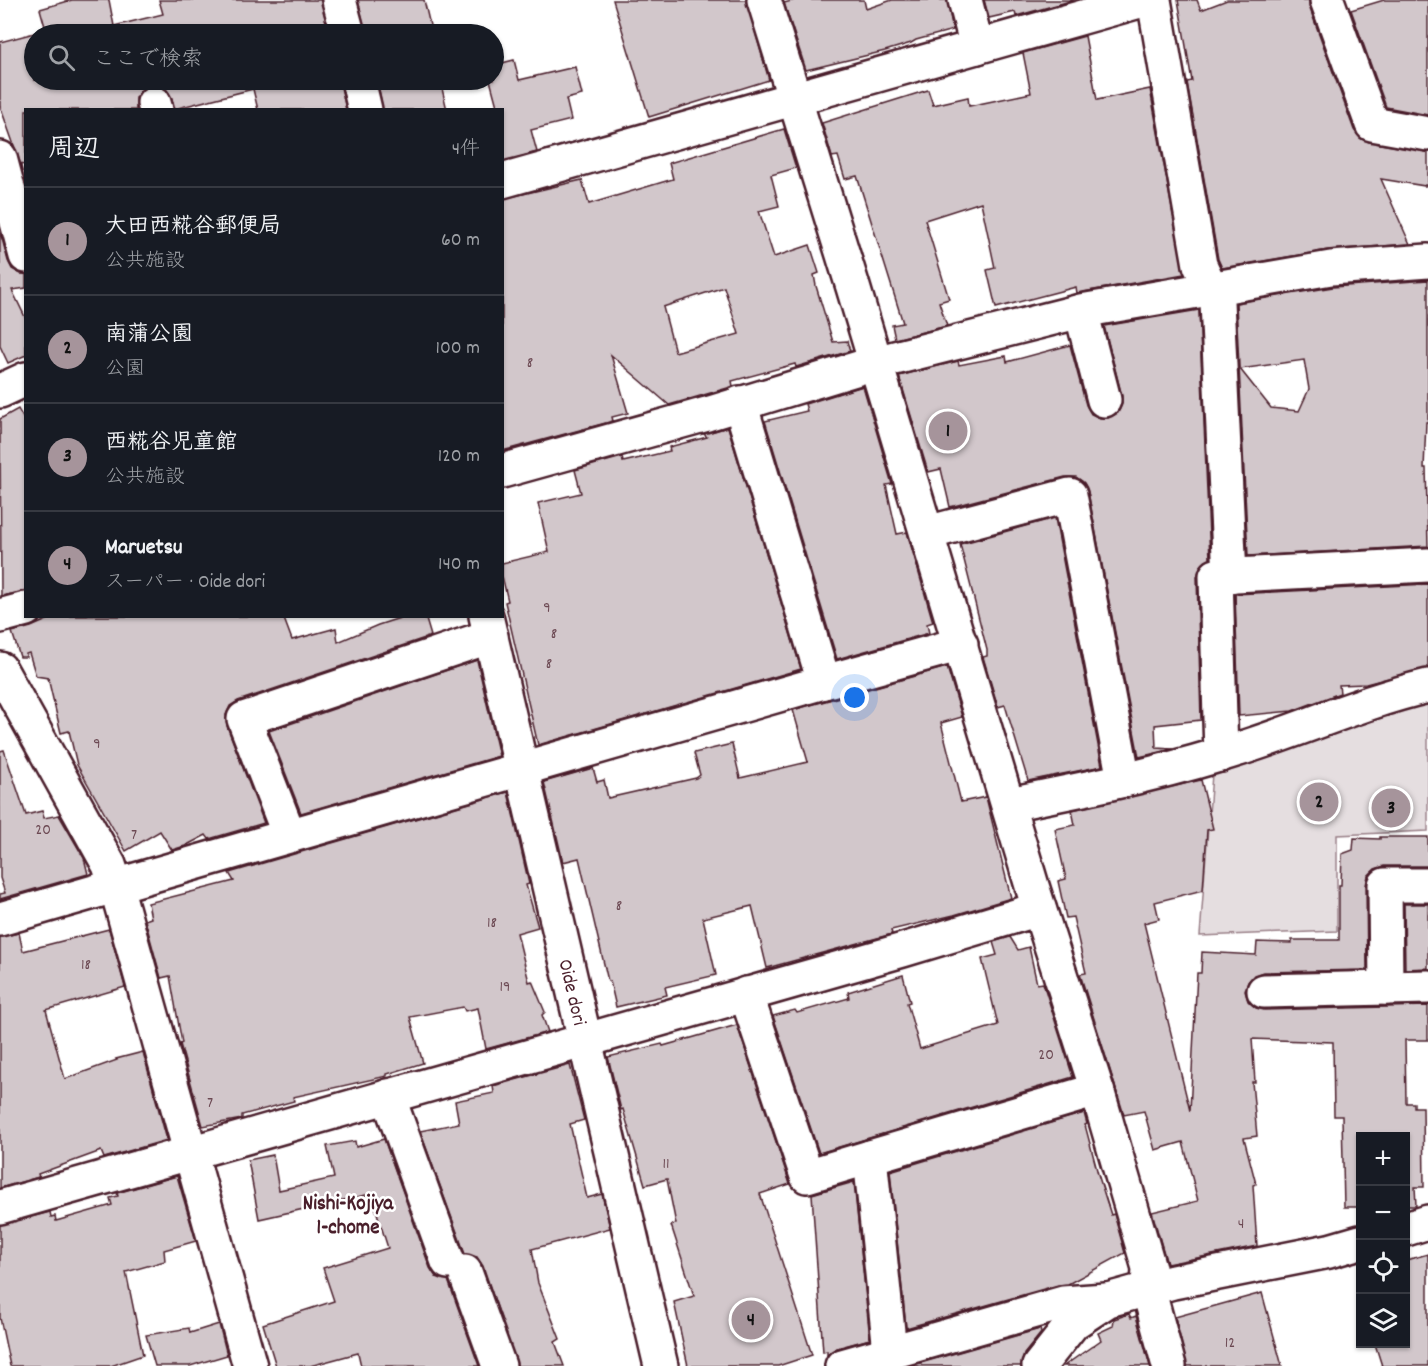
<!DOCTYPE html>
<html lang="ja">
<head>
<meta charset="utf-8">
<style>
  body { margin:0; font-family:Dekko,"Klee One",sans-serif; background:#20242c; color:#f1f3f6 }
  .controls { position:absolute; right:18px; bottom:18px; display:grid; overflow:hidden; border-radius:0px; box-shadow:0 2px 4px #0004 }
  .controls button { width:54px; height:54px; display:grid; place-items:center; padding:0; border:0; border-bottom:2px solid #363941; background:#171b24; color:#f1f3f6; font:30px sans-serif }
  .you { position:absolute; left:855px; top:698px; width:21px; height:21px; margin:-15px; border:4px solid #fff; border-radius:50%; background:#1a73e8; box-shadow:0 0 0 9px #1a73e833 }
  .badge { display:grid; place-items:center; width:39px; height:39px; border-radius:50%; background:#a6949b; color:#111; font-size:20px; font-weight:700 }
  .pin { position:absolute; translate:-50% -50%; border:3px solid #fff; box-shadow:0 2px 6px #0006 }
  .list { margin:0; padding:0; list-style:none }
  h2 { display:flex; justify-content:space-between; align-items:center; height:78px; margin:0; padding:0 24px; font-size:26px }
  h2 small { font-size:20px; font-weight:400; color:#9ea1a6 }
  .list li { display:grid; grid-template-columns:39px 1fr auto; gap:18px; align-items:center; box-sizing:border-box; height:108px; padding:0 24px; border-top:2px solid #363941 }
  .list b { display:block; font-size:22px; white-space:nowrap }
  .list p { margin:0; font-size:20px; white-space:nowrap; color:#9ea1a6 }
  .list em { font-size:20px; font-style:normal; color:#9ea1a6 }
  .icon { flex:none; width:33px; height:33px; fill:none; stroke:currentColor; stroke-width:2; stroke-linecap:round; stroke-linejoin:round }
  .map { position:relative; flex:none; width:1428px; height:1366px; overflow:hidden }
  .search { position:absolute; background:#171b24; box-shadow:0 2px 4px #0004; left:24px; top:24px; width:480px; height:66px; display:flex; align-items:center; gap:15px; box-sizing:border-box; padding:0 21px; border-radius:33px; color:#9ea1a6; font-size:22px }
  .panel { position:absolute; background:#171b24; box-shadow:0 2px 4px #0004; left:24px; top:108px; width:480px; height:510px; border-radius:0px }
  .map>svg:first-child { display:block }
</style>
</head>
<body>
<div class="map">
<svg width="1428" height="1366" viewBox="0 0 1428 1366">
  <rect width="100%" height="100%" fill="#fff"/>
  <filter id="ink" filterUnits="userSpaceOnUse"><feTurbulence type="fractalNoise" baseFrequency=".0167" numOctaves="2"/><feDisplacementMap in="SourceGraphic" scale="12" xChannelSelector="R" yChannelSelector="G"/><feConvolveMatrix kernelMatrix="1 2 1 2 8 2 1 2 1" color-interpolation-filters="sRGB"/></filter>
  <g filter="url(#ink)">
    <polygon fill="#e5dee0" stroke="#987e86" stroke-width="1.5" points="1428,703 1428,831 1337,835 1337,931 1200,936 1212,774 1414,706"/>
    <g fill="#d2c7cb" stroke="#4a1f2b" stroke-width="1.5" fill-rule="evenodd">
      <polygon points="72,0 109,0 114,26 163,14 159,0 321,0 329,34 34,34 34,80 340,80 346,110 258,110 253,89 174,109 172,98 167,90 159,85 149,85 141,90 136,98 136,110 26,110 26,164 21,165 0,106 0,42 46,30 40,9"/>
      <polygon points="358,0 424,0 432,34 366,34"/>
      <polygon points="613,0 746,0 769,80 649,117"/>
      <polygon points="795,0 864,0 866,9 892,0 947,0 953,30 916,40 911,43 885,51 806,70 784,3"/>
      <polygon points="984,0 1074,0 1016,16 1015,12 989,18"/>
      <polygon points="1178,0 1197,0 1201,10 1227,0 1309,0 1309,6 1354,130 1360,138 1369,142 1428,152 1428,185 1425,185 1425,186 1381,179 1410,244 1328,250 1222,268 1218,259 1187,82 1192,81"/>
      <polygon points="1384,0 1428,0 1428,115 1386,107 1351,10"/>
      <polygon points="1085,36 1097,100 1150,89 1184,274 1077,293 1076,287 996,308 987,270 995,268 981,202 925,220 949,299 939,302 947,326 895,339 892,325 903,323 857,176 845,179 838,156 832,157 822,123 928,90 933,105 968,97 969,106 1031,93 1023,53"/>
      <polygon points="514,60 519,80 575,67 582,95 566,99 571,120 531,130 537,152 502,161 502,110 498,110 490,80 494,80 494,65"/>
      <polygon points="377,80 440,80 447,110 383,110"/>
      <path d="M784 129 796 168 771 175 779 206 759 211 774 257 810 245 819 273 814 275 816 286 833 342 847 341 850 351 796 367 795 364 732 381 733 386 731 387 669 405 611 355 628 413 612 417 613 421 502 451V199L582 180 589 204 673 179 669 163ZM724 287 739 334 675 352 663 307Z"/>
      <polygon points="0,231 8,261 12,269 21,274 26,274 26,288 12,290 26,319 26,355 8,363 0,346"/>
      <path d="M1428 280V422H1426L1424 468H1426L1428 546 1248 556 1236 303 1333 287ZM1304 360 1309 389 1299 411 1271 408 1240 369Z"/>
      <polygon points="1199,310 1210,559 1200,567 1197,577 1201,720 1155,725 1156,748 1173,749 1139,757 1088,492 1084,483 1076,477 1065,477 950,507 941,469 928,472 899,376 958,361 959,365 1006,356 1007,362 1070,345 1086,405 1091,414 1100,418 1108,418 1118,413 1122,404 1122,396 1104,326"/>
      <polygon points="863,386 892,484 886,485 897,534 907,532 933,622 927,624 929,633 837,659 765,421 807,411 805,404"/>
      <polygon points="18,409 26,423 26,591 1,596 0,419"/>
      <polygon points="728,427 801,669 538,745 505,602 508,601 502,576 502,563 549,552 538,503 581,493 575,470 622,457 623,462 670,451 669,447 707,437 704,434"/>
      <polygon points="1055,518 1102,766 1028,781 1005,705 998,707 983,657 987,656 987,650 960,544"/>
      <polygon points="1428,584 1428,668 1366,684 1339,685 1340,693 1292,711 1239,716 1235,594"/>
      <polygon points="56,616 283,616 292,640 336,628 338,642 378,625 406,616 425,616 431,636 238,701 230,706 226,715 227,726 264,823 209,839 206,835 185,846 172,850 160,831 126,851 77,765 69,731 61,733 48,678 36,676 29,653 26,654 26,657 20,657 12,632 31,627"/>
      <polygon points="477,660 499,756 301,813 269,731"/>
      <polygon points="947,667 962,717 941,723 961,802 986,797 1011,898 954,915 891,930 892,934 767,968 752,906 703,918 716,975 665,987 667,995 616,1007 610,981 608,981 579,858 563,862 544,782 593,768 597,782 604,780 608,798 696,778 700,775 694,753 732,744 740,778 808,762 793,710"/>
      <polygon points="4,750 26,815 42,811 44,818 59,815 84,858 88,874 0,899 0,894 5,893 0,878 0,751"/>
      <polygon points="1201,780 1213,829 1207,830 1203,890 1155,902 1159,919 1144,923 1190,1111 1197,973 1201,973 1202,952 1256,955 1257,942 1292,943 1292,940 1339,940 1339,885 1341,885 1342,854 1353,850 1354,838 1380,839 1380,837 1428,837 1428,866 1384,866 1375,869 1368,876 1366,885 1367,970 1263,972 1254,975 1248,982 1245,991 1248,1001 1256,1008 1264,1010 1428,1006 1428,1040 1405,1040 1406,1103 1414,1103 1414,1107 1423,1107 1424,1187 1415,1187 1416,1206 1406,1206 1406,1137 1360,1137 1360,1207 1344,1207 1342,1116 1334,1116 1333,1042 1252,1039 1255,1082 1252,1082 1257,1136 1244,1138 1256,1184 1253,1185 1257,1246 1167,1264 1152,1212 1198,1201 1183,1142 1155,1150 1144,1111 1124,1115 1080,974 1086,973 1073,917 1066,918 1058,881 1066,879 1055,829 1075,825 1072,810"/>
      <polygon points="508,792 526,871 529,884 526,885 538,927 517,933 529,982 532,981 545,1012 542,1015 548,1032 486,1049 478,1008 465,1011 463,1007 410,1017 423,1063 387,1074 387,1076 293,1097 294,1101 242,1115 242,1119 203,1126 180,1044 182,1043 170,976 161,978 145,920 151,918 148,903 234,881 229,873"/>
      <polygon points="1404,904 1428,904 1428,968 1405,969"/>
      <polygon points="109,929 125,987 46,1010 65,1079 117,1060 116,1059 143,1052 167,1140 104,1158 101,1151 38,1174 39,1177 0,1188 0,937 19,933 23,951"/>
      <polygon points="1010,937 1018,950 1029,947 1037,984 1043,983 1073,1077 819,1153 773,1016 795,1010 797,1013 849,998 848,992 903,975 910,1002 907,1003 920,1049 998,1025 982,959 997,955 993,942"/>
      <polygon points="737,1025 790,1184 760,1194 812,1355 778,1366 688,1366 674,1302 694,1296 671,1225 676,1224 667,1179 645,1185 623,1109 621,1110 608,1057 662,1044 663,1046"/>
      <polygon points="570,1065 584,1120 570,1124 587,1198 602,1194 610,1228 532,1249 538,1283 560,1339 555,1342 564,1366 517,1366 483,1266 477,1257 465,1254 420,1131 459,1123 455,1101 494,1093 493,1086"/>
      <polygon points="1084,1113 1087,1124 1085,1125 1098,1174 1111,1215 1114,1214 1125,1253 1068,1284 1058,1285 906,1328 890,1171"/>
      <polygon points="384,1139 430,1268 436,1277 448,1280 479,1366 361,1366 358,1353 310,1366 276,1366 263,1324 334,1301 323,1268 388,1248 371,1194 259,1219 248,1160 273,1155 279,1190 334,1178 327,1146 355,1141 356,1147"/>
      <polygon points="177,1176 196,1241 164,1250 165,1261 126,1272 143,1355 111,1366 10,1366 0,1318 0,1225 50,1212 51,1217 55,1216 56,1221 112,1205 110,1198 118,1196 117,1193"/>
      <polygon points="854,1182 870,1339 837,1348 827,1355 827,1351 823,1352 812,1194"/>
      <polygon points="1428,1254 1428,1366 1382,1366 1375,1344 1406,1344 1406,1260"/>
      <polygon points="1262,1293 1282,1366 1187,1366 1175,1317"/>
      <polygon points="1129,1314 1131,1318 1136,1316 1150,1366 1064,1366 1101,1340 1098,1333 1113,1326 1114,1319"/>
      <polygon points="219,1324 227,1355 190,1366 155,1366 146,1335 189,1328 190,1333"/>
      <polygon points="1040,1329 1041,1333 1024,1354 1021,1366 910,1366"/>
    </g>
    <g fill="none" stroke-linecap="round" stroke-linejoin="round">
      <defs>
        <g id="minor">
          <polyline points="339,0 348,34"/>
          <polyline points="764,0 853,287 1032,886 1097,1090 1149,1268 1148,1288 1169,1366"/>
          <polyline points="965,0 977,47"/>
          <polyline points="1154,0 1200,265 1217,302 1230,576"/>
          <polyline points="1327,0 1372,124 1428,134"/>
          <polyline points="358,80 365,110"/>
          <polyline points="154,103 156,110"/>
          <polyline points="0,158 26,256"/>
          <polyline points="502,181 1143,0"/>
          <polyline points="1081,311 1104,400"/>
          <polyline points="0,391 26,379"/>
          <polyline points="740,403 824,682"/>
          <polyline points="502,471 707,414 875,363 1081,311 1331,268 1428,261"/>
          <polyline points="927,533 1070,495 1124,780"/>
          <polyline points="0,616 26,609"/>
          <path id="s1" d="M486 616 661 1366"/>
          <polyline points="0,669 109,865 116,886 250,1366"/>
          <polyline points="1221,755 1216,576 1428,565"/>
          <path d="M1009 804C1080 790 1150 776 1219 755 1290 735 1356 703 1428 686"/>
          <polyline points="289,835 244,719 491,636"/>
          <polyline points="0,919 824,682 961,644"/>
          <polyline points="1386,988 1385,885 1428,885"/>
          <polyline points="1264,991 1428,987"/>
          <polyline points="746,994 807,1176 870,1157"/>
          <polyline points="388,1096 448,1262"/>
          <polyline points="0,1207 903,950 1039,909"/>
          <polyline points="1406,1229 1428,1222"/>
          <polyline points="465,1272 499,1366"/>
          <polyline points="890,1351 870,1157 1097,1090"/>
          <polyline points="842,1366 1063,1303 1106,1300"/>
          <polyline points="1039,1366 1073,1323 1108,1300 1173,1282 1329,1251 1360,1242"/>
        </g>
      </defs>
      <use href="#minor" stroke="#4a1f2b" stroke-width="38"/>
      <use href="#minor" stroke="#fff" stroke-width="33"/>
    </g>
  </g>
  <g text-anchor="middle" stroke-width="5" stroke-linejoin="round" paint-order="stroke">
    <g font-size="16" fill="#6c4953">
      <text x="530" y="367">8</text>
      <text x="547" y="612">9</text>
      <text x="554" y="638">8</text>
      <text x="549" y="668">8</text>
      <text x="97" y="748">9</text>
      <text x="43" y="834">20</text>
      <text x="134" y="839">7</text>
      <text x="619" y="910">8</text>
      <text x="492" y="927">18</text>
      <text x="86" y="969">18</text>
      <text x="505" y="991">19</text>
      <text x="1046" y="1059">20</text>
      <text x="210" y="1107">7</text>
      <text x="666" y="1168">11</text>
      <text x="1241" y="1228">4</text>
      <text x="1230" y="1347">12</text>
    </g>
    <g font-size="20" fill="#4a1f2b" stroke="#fff">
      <text dy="7" stroke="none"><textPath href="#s1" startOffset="386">Oide dori</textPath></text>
    </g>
    <g font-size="21" font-weight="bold" fill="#4a1f2b" stroke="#fff">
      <text x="348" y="1209">Nishi-Kojiya<tspan x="348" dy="24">1-chome</tspan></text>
    </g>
  </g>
</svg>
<div class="controls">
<button>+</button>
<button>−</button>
<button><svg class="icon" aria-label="locate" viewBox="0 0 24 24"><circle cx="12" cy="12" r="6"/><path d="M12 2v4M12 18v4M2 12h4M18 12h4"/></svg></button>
<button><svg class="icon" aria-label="layers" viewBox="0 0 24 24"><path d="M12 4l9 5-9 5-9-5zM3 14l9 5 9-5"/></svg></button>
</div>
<div class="you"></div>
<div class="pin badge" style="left:948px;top:431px">1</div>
<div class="pin badge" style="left:1319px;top:802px">2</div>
<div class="pin badge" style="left:1391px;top:808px">3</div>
<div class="pin badge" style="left:751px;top:1320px">4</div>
<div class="search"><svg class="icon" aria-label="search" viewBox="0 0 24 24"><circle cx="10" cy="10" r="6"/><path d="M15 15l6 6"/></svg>ここで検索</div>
<section class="panel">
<h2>周辺<small>4件</small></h2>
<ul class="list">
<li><span class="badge">1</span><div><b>大田西糀谷郵便局</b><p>公共施設</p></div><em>60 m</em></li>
<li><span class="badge">2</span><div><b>南蒲公園</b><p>公園</p></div><em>100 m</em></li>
<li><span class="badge">3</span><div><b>西糀谷児童館</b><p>公共施設</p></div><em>120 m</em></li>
<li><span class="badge">4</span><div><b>Maruetsu</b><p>スーパー · Oide dori</p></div><em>140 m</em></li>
</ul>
</section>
</div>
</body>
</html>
